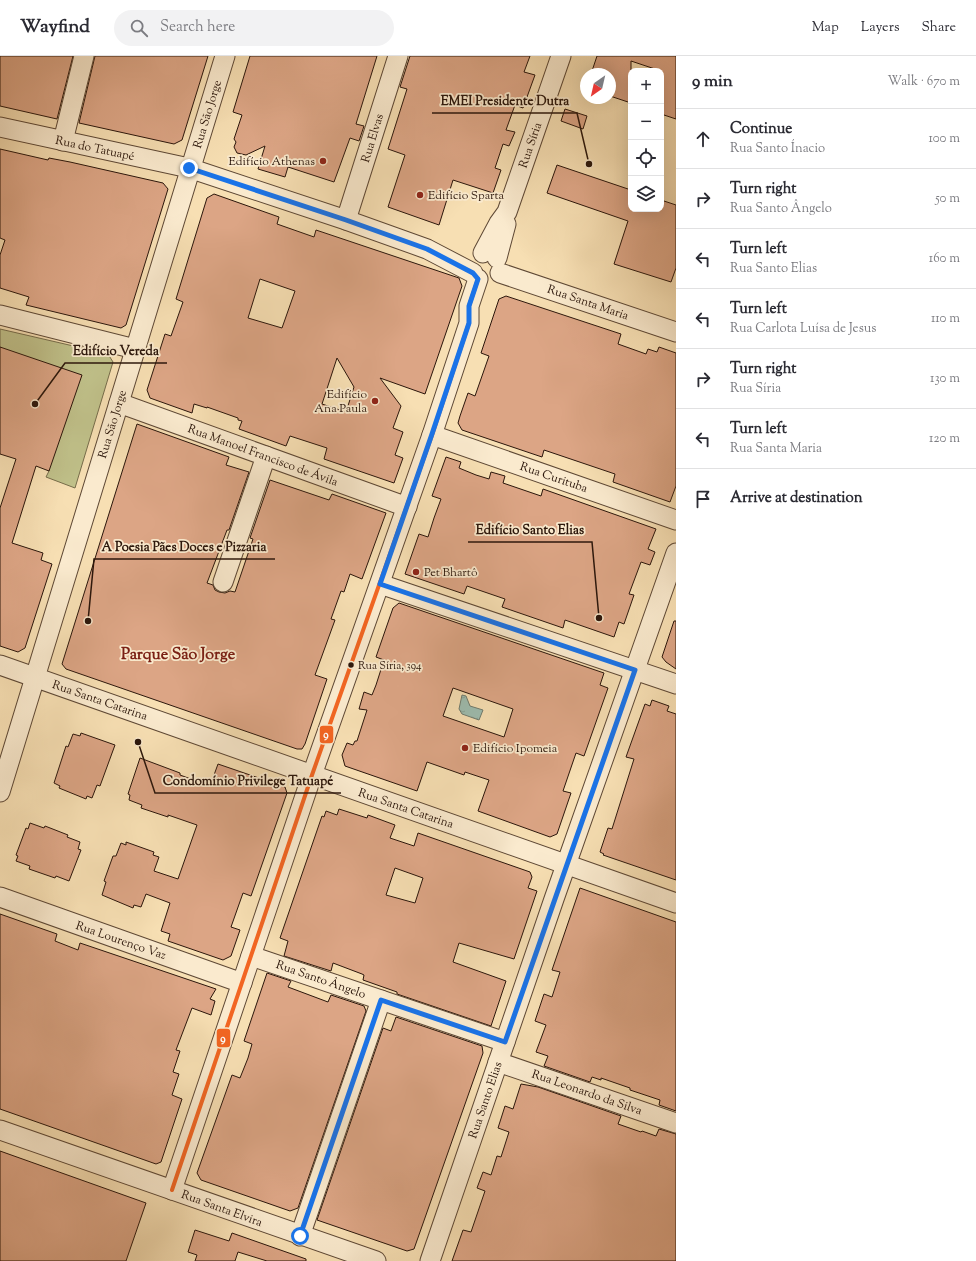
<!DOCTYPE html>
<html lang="en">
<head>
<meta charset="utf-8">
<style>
  body { margin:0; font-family:"Sorts Mill Goudy",serif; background:#f2f2f3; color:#2b2b33 }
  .controls { position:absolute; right:12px; top:12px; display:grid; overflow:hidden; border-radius:8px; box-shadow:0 4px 16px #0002 }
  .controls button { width:36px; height:36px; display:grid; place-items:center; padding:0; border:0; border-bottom:1px solid #e1e1e2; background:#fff; color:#2b2b33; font:20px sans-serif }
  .compass { position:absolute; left:580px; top:12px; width:36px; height:36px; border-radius:50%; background:#fff; box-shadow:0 4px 16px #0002; rotate:214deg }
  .stop { position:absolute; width:12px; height:12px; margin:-9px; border:3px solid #1a73e8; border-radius:50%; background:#fff }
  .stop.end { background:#1a73e8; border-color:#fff; box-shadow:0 1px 4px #0008 }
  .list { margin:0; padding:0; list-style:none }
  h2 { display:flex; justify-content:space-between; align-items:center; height:52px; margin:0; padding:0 16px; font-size:17px }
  h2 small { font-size:13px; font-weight:400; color:#7c7c81 }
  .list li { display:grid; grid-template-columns:26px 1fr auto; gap:12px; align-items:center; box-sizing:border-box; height:60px; padding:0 16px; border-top:1px solid #e1e1e2 }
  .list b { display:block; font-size:15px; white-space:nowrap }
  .list p { margin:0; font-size:13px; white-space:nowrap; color:#7c7c81 }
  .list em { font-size:13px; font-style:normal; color:#7c7c81 }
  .icon { flex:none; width:22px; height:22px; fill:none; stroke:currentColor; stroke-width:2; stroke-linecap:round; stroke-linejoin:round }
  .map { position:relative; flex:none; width:676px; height:1205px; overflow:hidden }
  header { display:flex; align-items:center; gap:24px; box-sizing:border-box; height:56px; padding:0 20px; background:#fff; border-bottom:1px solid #e1e1e2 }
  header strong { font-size:19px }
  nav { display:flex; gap:22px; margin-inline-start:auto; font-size:14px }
  .search { width:280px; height:36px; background:#f2f2f3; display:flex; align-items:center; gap:10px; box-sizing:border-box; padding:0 14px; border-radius:22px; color:#7c7c81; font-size:15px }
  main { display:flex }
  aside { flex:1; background:#fff }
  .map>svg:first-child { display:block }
</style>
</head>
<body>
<header>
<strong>Wayfind</strong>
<div class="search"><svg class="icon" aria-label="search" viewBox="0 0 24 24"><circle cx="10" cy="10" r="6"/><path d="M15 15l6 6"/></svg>Search here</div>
<nav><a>Map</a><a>Layers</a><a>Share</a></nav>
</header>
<main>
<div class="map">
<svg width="676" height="1205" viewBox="0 0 676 1205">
  <defs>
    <pattern id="water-ripples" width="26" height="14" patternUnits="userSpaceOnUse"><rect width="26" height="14" fill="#9dbcaf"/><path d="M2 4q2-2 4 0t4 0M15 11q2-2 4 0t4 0" fill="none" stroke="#87a195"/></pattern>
  </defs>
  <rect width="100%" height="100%" fill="#f7dfb3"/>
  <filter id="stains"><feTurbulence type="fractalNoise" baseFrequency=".005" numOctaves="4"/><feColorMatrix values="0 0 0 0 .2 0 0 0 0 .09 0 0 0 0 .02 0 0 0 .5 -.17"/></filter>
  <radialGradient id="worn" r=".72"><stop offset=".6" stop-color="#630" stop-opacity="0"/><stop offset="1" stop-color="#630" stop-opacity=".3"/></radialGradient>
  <polygon fill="#c0c18a" stroke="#766c4a" points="0,273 108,298 113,306 75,432 46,421 49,415 0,291"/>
  <polygon fill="url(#water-ripples)" stroke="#6f7a6d" points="462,639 466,640 470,650 483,654 479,664 462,658 459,653"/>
  <g fill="#dca585" stroke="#2b160b" fill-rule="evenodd">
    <polygon points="0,0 73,0 57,63 0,50"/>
    <polygon points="95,0 208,0 182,84 174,88 79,67"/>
    <polygon points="250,0 377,0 356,68 364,70 359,85 350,82 334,126 288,111 285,121 258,113 265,90 246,99 237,97 234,91 236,86 234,83 242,59 233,56"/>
    <polygon points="410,0 530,0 524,16 535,19 523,52 515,49 506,74 515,76 509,90 503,88 495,112 501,114 493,137 453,124 439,169 388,151 405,99 388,93 407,33 400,31"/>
    <polygon points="597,0 676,0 676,63 661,58 661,15 631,5 631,47 610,40 610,18 591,18"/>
    <polygon points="565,53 587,60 583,73 561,65"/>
    <polygon points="0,93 48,104 49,102 70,106 163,127 168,133 126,269 121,272 26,249 29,241 0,232 0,199 5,184 0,182"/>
    <polygon points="557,109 631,134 631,153 661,153 661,144 676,149 676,212 671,226 614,208 628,165 547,137"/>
    <path d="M214 138 279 161 277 168 314 181 316 174 459 222 462 230 425 338 380 322 401 350 393 372 403 376 395 399 403 402 394 427 324 403 327 392 290 380 286 390 239 373 242 365 238 364V362L207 351V352L194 348 192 357 150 342 147 334 165 278 171 280 183 246 176 243 207 142ZM260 223 295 235 282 272 248 262ZM337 302 354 331 346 356 322 348Z"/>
    <polygon points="506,240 621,278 618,288 646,298 648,293 657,296 659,291 676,297 676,430 670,446 613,426 615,418 544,394 542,401 462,374 458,367 460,360 468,337 475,340 489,300 481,297 499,243"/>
    <polygon points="0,291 82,319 49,415 36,410 12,487 43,497 41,504 52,508 25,592 18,596 0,590 0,452 16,403 0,398"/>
    <polygon points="137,368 229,401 226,409 249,416 229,474 227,474 207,527 213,529 215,534 219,536 225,537 230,535 235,536 253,483 250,482 270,424 329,444 332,438 386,457 362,523 350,518 344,536 341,535 331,563 335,564 315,619 327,623 305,688 302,693 297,693 66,613 62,608"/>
    <polygon points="446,401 461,406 459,412 476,419 489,423 491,416 505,420 503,427 541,440 543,433 656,473 648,493 655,496 650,509 641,506 629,538 634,539 624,568 619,566 614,581 565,564 563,572 502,551 505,543 467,530 464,538 405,518 419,478 428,481 434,462 441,443 432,440"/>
    <path d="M399 547 604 617 600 629 608 632 584 700 576 697 563 735 571 737 557 778 550 781 478 755 489 724 465 716 464 719 427 706 417 735 345 710 342 699 347 687 353 689 355 685H357L367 654 359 653 364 636 372 639 376 629 384 604 376 601 393 552ZM453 632 513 653 504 681 443 660Z"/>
    <polygon points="674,565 676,565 676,613 666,606 662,601"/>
    <polygon points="652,644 669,650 667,655 676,658 676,824 603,799 604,798 600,796 608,772 612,773 634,703 626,701 645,648 650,650"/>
    <polygon points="81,677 115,689 100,730 97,729 92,742 87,740 86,743 59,732 60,730 54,727 66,690 68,691 73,678 80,680"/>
    <polygon points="140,702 180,717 180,719 210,730 218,708 285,731 287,737 251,840 243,837 231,871 240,874 231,900 223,904 168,885 170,878 161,875 170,847 146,838 141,851 134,849 133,852 102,839 106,826 104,825 113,800 116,800 121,787 126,789 126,786 154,796 153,799 159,801 154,815 178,823 197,769 168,759 168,761 141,752 142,749 129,744 130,739 128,738"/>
    <path d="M339 753 367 762 368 759 395 769 390 782 414 790 418 777 530 816 532 821 528 832 537 835 514 903 459 887 453 906 506 925 491 970 397 938V936L363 924 364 919 362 918 333 907 331 915 284 900 288 885 280 882 322 760 324 761 326 755 337 759ZM395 812 423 822 415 847 386 839Z"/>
    <polygon points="30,767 44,772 45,770 68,779 67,781 80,786 78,793 81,794 69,825 56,820 55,822 29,813 30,810 16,805 18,800 16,799 26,772 28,773"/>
    <polygon points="580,832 676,866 676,1055 659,1049 660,1044 630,1034 630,1032 601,1022 601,1024 592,1021 590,1026 544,1010 548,1000 536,996 546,969 535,965 544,938 552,941 560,916 552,914"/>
    <polygon points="0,858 57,878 55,885 78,894 80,887 216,933 210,943 215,945 211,959 192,952 176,994 180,995 173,1016 179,1018 172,1039 182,1043 161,1106 156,1108 0,1053"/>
    <polygon points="267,917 291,925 288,931 328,946 331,939 364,950 366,955 298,1152 290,1155 201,1124 197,1117 232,1019 240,1022 248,1002 252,988 244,985"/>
    <polygon points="396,961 482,990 483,997 414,1193 407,1195 317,1164 383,972 391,975"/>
    <polygon points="521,1028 538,1031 621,1060 618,1068 641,1076 642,1075 656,1080 659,1073 676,1078 676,1205 452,1205 463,1174 471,1176 485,1135 477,1132 483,1116 491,1119 497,1100 501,1101 509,1076 498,1072 505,1050 513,1053"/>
    <polygon points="0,1095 146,1147 126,1205 0,1205"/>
    <polygon points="195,1174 229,1185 232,1177 306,1203 306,1205 267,1205 238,1196 235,1205 195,1205 197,1199 188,1196"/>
  </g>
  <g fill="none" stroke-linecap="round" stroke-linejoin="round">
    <defs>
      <g id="minor">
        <polyline points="0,71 189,112 346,164 427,193 473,217"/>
        <polyline points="63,85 84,0"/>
        <polyline points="346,164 398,0"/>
        <polyline points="483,197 499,167 507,156 561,0"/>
        <polyline points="497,202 506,168"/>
        <polyline points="500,217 676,276"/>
        <polyline points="0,259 135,293"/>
        <polyline points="119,347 407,451"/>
        <polyline points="432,379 676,464"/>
        <polyline points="223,526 266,400"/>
        <polyline points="380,528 676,628"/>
        <polyline points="0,609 676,847"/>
        <polyline points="0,736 225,0"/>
        <polyline points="0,841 242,927"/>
        <polyline points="251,900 505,986"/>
        <polyline points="498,1006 676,1067"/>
        <polyline points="0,1074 376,1205"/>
        <polyline points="172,1134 312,719 432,379 469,267 469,250 478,223"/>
        <polyline points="300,1180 381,944"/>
        <polyline points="430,1205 554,843 676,497"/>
      </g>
    </defs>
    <use href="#minor" stroke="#5e4835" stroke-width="21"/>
    <use href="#minor" stroke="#faeace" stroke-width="19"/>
    <defs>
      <polyline id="bus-1" points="172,1134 312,719 432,379 469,267 469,250 478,223"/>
    </defs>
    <use href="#bus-1" stroke="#faeace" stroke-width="7"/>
    <use href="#bus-1" stroke="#f26522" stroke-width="4"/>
  </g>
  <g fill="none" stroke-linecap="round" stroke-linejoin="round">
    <polyline stroke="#1a73e8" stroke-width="5" points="189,112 346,164 427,193 473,217 478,223 469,250 469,267 432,378 380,528 635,614 505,986 381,944 300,1180"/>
  </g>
  <g fill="#8f2418" stroke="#faeace" stroke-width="1.5">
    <circle cx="323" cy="105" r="4"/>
    <circle cx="420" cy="139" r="4"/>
    <circle cx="375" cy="345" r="4"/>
    <circle cx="416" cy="516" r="4"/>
    <circle cx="465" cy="692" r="4"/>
  </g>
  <circle fill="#2b160b" stroke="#faeace" stroke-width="1.5" cx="351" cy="609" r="3.5"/>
  <g text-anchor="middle" stroke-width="3.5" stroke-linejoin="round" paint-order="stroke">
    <g font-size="11" fill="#2b160b" stroke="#faeace" text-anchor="start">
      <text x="358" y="613">Rua Síria, 394</text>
    </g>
    <g font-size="12" fill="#2b160b" stroke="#faeace">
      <text transform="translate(207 58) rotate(-73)" y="4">Rua São Jorge</text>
      <text transform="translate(372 82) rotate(-73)" y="4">Rua Elvas</text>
      <text transform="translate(530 89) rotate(-71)" y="4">Rua Síria</text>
      <text transform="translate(95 92) rotate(12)" y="4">Rua do Tatuapé</text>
      <text transform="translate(588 246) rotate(19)" y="4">Rua Santa Maria</text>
      <text transform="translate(112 368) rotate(-73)" y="4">Rua São Jorge</text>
      <text transform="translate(263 399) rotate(20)" y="4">Rua Manoel Francisco de Ávila</text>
      <text transform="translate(554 421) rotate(19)" y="4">Rua Curituba</text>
      <text transform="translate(100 644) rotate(19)" y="4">Rua Santa Catarina</text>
      <text transform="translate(406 752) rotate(19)" y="4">Rua Santa Catarina</text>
      <text transform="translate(121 884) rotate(19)" y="4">Rua Lourenço Vaz</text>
      <text transform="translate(321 923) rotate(19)" y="4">Rua Santo Ângelo</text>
      <text transform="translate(587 1036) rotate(19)" y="4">Rua Leonardo da Silva</text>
      <text transform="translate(485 1044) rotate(-71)" y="4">Rua Santo Elias</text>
      <text transform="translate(222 1152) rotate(20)" y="4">Rua Santa Elvira</text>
    </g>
    <g font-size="12" fill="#2b160b" stroke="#faeace" text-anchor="start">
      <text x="315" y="109" text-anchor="end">Edifício Athenas</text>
      <text x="428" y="143">Edifício Sparta</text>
      <text x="367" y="342" text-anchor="end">Edifício<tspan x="367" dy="14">Ana Paula</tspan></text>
      <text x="424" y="520">Pet Bhartô</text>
      <text x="473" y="696">Edifício Ipomeia</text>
    </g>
    <g font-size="16" font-weight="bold" fill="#7a1f14" stroke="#faeace">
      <text x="178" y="603">Parque São Jorge</text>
    </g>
  </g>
  <path fill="none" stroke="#2b160b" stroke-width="1.5" d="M589 108L577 57H432M35 348L65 307H167M599 562L592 486H468M88 565L94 503H275M138 686L155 737H341"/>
  <g fill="#2b160b" stroke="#faeace" stroke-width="1.5">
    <circle cx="589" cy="108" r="4"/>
    <circle cx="35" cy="348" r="4"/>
    <circle cx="599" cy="562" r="4"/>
    <circle cx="88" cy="565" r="4"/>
    <circle cx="138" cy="686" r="4"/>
  </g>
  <g font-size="13" text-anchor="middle" font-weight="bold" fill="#2b160b" stroke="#faeace" stroke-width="3.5" stroke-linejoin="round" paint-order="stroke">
    <text x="505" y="49">EMEI Presidente Dutra</text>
    <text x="116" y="299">Edifício Vereda</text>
    <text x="530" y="478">Edifício Santo Elias</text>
    <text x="184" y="495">A Poesia Pães Doces e Pizzaria</text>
    <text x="248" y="729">Condomínio Privilege Tatuapé</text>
  </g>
  <g stroke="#faeace" stroke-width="1.5">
    <rect x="319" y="669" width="15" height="19" rx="4" fill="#f26522"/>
    <rect x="216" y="972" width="15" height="20" rx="4" fill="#f26522"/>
  </g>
  <g font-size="11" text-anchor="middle" font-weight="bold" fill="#fff">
    <text x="326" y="682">9</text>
    <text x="223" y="986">9</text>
  </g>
  <rect width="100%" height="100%" filter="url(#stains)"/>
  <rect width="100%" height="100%" fill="url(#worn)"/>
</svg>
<div class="controls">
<button>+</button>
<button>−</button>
<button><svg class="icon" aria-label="locate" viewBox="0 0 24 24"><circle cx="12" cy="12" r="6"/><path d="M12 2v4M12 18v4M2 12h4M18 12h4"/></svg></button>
<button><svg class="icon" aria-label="layers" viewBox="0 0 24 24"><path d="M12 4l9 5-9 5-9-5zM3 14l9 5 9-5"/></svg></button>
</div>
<svg class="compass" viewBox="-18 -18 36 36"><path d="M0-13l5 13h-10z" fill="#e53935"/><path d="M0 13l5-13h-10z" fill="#7c7c81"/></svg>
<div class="stop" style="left:300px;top:1180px"></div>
<div class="stop end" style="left:189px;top:112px"></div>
</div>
<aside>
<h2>9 min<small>Walk · 670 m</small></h2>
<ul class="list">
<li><svg class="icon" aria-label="ahead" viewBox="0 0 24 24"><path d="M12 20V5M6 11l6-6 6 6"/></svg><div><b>Continue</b><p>Rua Santo Ínacio</p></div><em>100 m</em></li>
<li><svg class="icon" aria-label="right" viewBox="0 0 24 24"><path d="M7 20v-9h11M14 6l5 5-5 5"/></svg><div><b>Turn right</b><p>Rua Santo Ângelo</p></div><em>50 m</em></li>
<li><svg class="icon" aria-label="left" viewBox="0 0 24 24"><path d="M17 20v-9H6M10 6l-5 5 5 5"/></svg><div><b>Turn left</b><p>Rua Santo Elias</p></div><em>160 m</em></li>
<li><svg class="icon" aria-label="left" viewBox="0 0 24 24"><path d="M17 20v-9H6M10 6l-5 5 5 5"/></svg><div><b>Turn left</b><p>Rua Carlota Luísa de Jesus</p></div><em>110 m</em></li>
<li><svg class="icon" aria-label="right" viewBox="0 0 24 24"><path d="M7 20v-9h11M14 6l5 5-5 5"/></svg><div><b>Turn right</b><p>Rua Síria</p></div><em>130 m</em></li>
<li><svg class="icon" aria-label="left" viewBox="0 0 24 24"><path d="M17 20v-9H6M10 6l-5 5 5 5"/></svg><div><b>Turn left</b><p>Rua Santa Maria</p></div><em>120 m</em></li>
<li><svg class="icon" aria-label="arrive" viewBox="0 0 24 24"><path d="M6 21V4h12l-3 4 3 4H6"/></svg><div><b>Arrive at destination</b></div></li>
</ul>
</aside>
</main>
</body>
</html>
